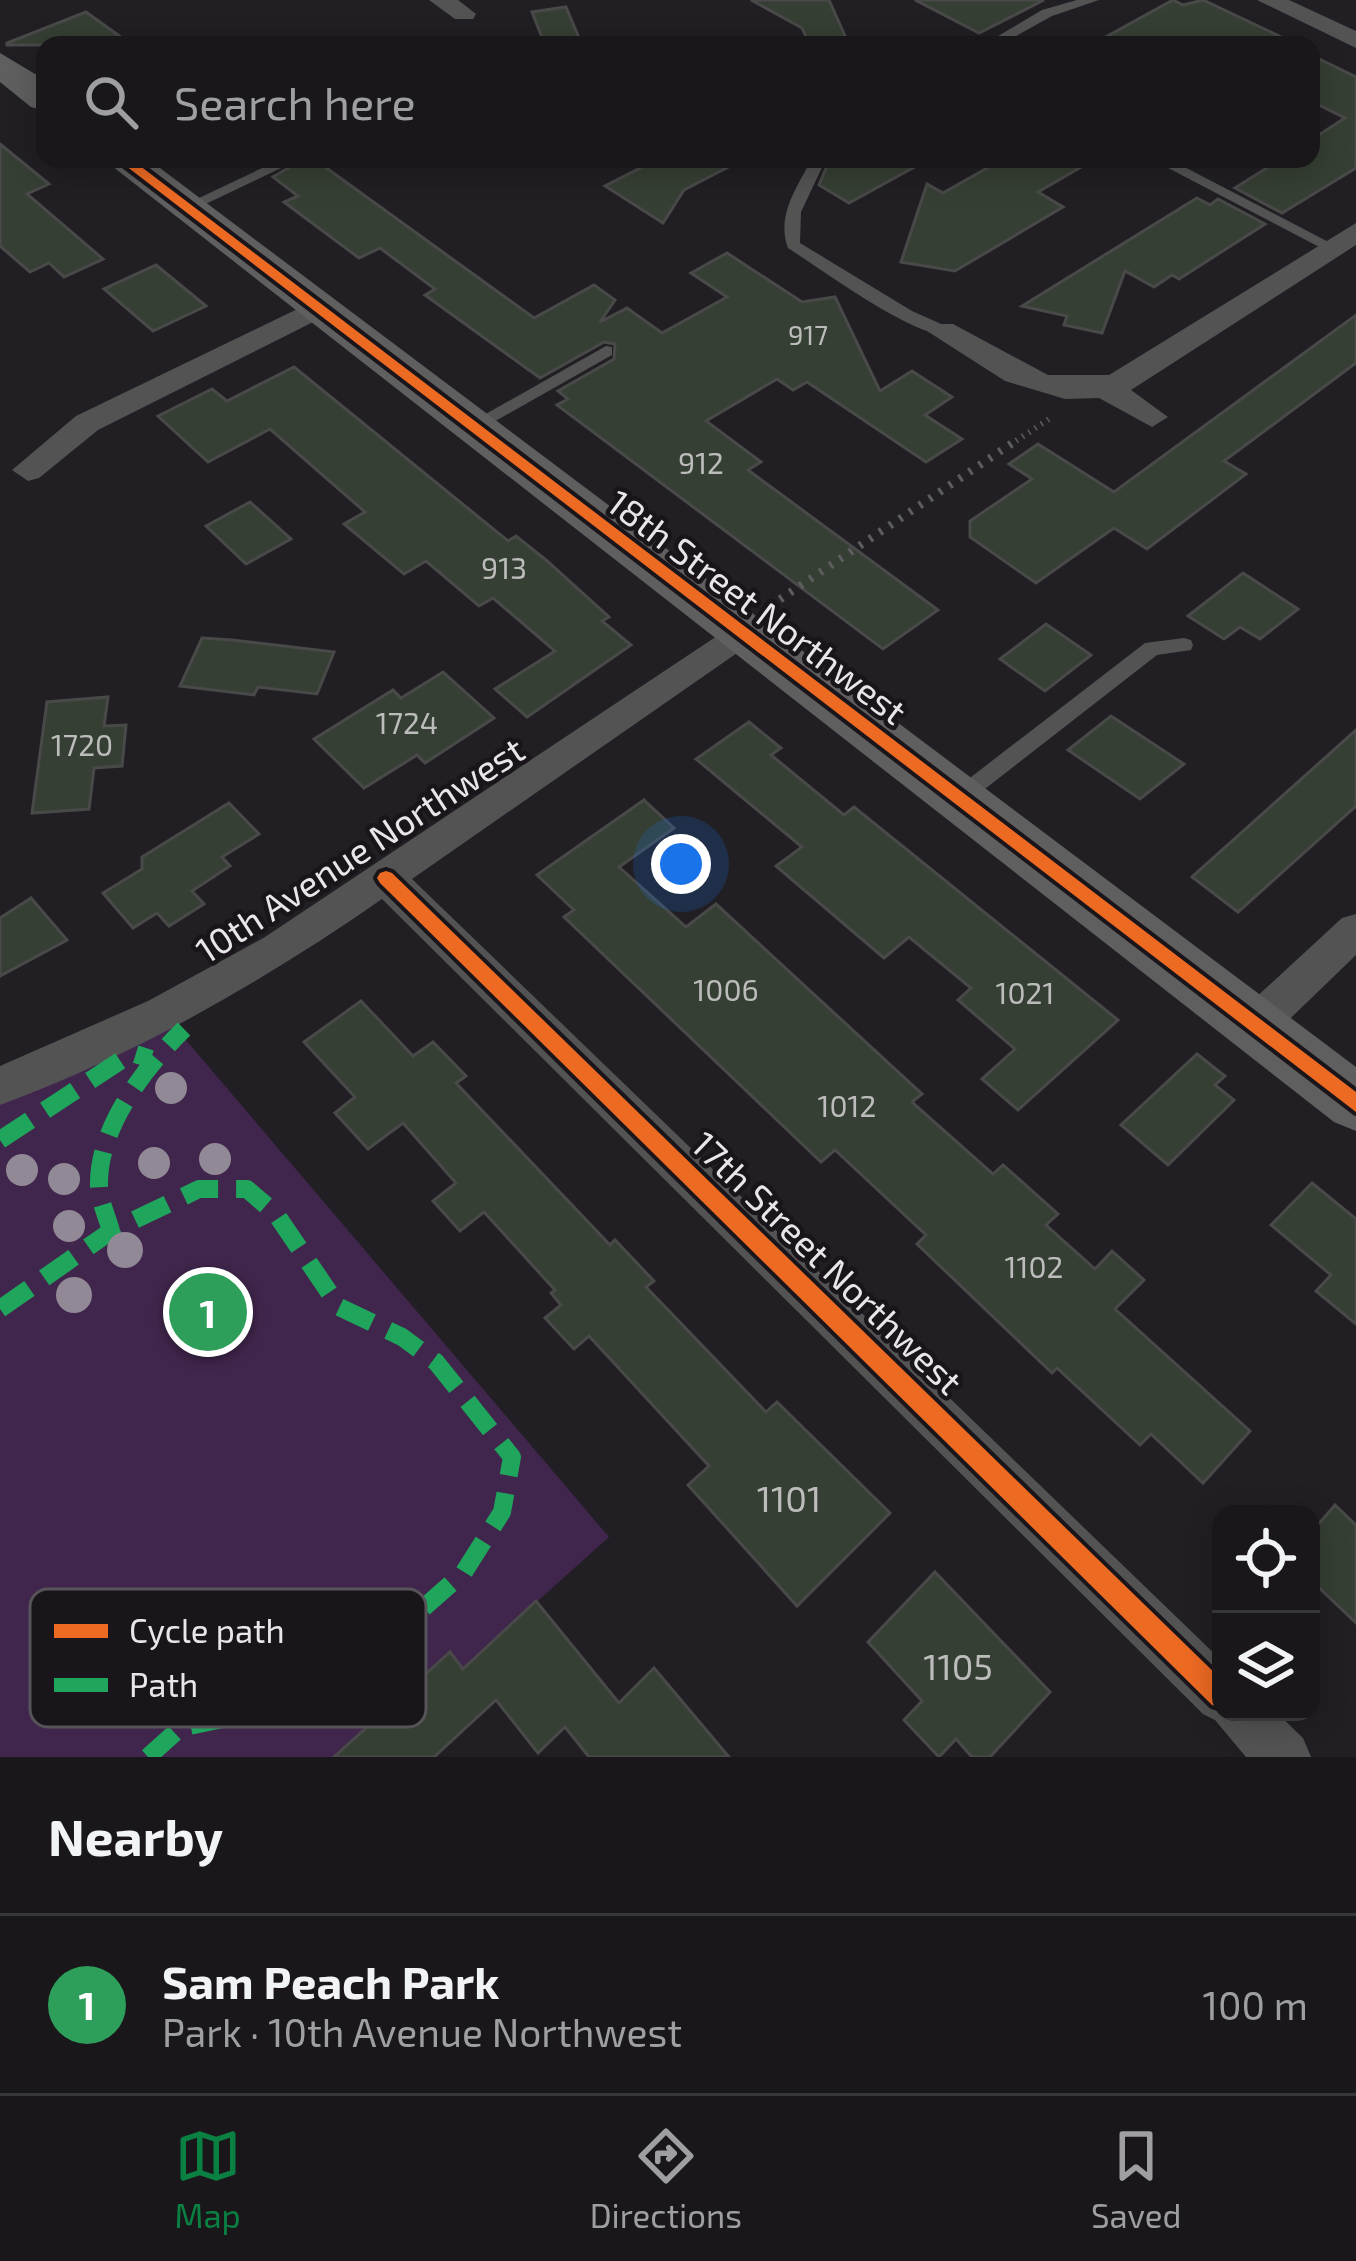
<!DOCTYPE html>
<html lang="en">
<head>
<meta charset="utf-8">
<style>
  body { margin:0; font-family:"Exo 2",sans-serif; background:#222023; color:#f1f3f6 }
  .controls { position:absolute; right:36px; bottom:36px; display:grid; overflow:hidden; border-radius:24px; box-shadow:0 6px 30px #0003 }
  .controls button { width:108px; height:108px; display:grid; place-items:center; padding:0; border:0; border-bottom:3px solid #373639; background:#19171a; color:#f1f3f6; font:60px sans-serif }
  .you { position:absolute; left:681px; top:864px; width:42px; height:42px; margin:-30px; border:9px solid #fff; border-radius:50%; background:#1a73e8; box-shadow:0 0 0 18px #1a73e833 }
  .badge { display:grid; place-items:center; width:78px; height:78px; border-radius:50%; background:#0b8043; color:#fff; font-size:39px; font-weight:700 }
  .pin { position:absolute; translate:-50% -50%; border:6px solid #fff; box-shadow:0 3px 12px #0006 }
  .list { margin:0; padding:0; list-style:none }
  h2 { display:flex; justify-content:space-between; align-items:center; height:156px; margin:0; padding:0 48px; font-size:51px }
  h2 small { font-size:39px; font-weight:400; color:#9f9fa2 }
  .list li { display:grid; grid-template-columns:78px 1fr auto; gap:36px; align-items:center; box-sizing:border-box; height:180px; padding:0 48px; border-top:3px solid #373639 }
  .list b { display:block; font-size:45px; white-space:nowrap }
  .list p { margin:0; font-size:39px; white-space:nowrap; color:#9f9fa2 }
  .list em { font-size:39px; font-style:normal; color:#9f9fa2 }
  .icon { flex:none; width:66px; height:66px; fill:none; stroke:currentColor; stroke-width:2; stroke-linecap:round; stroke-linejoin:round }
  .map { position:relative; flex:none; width:1356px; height:1757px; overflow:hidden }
  .search { position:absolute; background:#19171a; box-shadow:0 6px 30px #0003; left:36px; right:36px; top:36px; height:132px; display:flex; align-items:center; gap:30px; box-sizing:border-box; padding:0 42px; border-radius:24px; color:#9f9fa2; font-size:45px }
  .sheet { height:336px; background:#19171a }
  nav { display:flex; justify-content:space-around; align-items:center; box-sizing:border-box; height:168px; border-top:3px solid #373639; background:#19171a; font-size:33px; color:#9f9fa2 }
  nav a { display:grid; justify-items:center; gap:6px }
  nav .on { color:#0b8043 }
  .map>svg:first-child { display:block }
</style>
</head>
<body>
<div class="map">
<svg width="1356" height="1757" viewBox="0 0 1356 1757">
  <rect width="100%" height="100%" fill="#211f23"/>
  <polygon fill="#40264c" points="163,1013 609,1537 364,1757 0,1757 0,1086"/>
  <g fill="#363f33" stroke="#49494a" stroke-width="3">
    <polygon points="751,0 829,0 849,45 810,45 802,28"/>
    <polygon points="915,0 1044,0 979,33"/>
    <polygon points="1173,0 1183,5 1203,0 1298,45 1091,45"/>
    <polygon points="566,7 582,45 545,45 532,12"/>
    <polygon points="86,12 132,45 7,45 7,43"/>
    <polygon points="1311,55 1356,77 1356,168 1282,213 1235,188 1281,159 1311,159 1311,140 1345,118 1311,101"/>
    <polygon points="0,144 49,184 27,194 103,259 64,277 49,263 30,272 0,246"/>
    <polygon points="304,159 314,159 534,318 594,285 615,300 600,322 627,308 662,333 727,297 691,273 727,253 802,302 835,297 880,391 912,371 952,397 925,415 962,439 926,462 807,382 793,390 777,379 706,421 761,462 748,470 938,610 883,649 557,405 568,399 558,391 614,359 615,344 604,342 540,378 425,295 435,289 380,248 359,258 284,202 298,196 273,177"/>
    <polygon points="658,159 744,159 684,190 663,223 605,186"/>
    <polygon points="830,159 929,159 849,203 819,185"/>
    <polygon points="1003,159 1095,159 1038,192 1063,207 955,271 901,262 927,184 943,193"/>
    <polygon points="1197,198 1210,205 1218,199 1265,224 1179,279 1172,275 1154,287 1125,271 1102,333 1064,325 1067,316 1022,306"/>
    <polygon points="156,265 206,306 153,331 104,289"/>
    <polygon points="1356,315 1356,363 1224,461 1246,474 1147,549 1114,528 1036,583 970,537 970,521 1032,479 1009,464 1038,444 1114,492"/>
    <polygon points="294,367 508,541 516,536 546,560 609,617 602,621 631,645 527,717 495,689 555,651 493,598 479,606 426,561 404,574 344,524 365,512 270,429 208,462 158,416 212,389 227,401"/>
    <polygon points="250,502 291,539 246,564 206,526"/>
    <polygon points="1243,573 1298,609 1260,639 1240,627 1224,639 1188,616"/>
    <polygon points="1046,624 1091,655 1045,691 1000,659"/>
    <polygon points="202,638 232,640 334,652 317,694 258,687 254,695 180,686"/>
    <polygon points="443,672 494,718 425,763 417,755 364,788 314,739 393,690 401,698"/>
    <polygon points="108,697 104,726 126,725 122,766 94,768 89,809 32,813 47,702"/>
    <polygon points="1111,716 1184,764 1140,799 1068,750"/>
    <polygon points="749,722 781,748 771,755 844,815 854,807 1118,1020 1018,1110 982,1079 1015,1049 958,1000 971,988 909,937 884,958 776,866 802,847 696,759"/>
    <polygon points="1356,730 1356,806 1326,833 1238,912 1192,877"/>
    <polygon points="644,800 674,828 619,867 686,927 716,904 922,1094 912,1102 993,1174 1003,1165 1058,1214 1046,1225 1095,1269 1112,1251 1144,1280 1115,1309 1250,1431 1203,1483 1151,1434 1140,1445 1057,1368 1052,1373 917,1244 926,1235 835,1150 821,1162 564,917 574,910 537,875"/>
    <polygon points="229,803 259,834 222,857 230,866 192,891 204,904 169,926 157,913 133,928 103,893 142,869 142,857"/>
    <polygon points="31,898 67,940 0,976 0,918"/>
    <polygon points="361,1001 413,1056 433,1042 466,1076 456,1083 610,1245 615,1240 654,1281 646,1287 766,1412 777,1402 890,1513 797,1606 688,1485 709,1466 589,1336 574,1349 545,1318 561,1305 551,1293 555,1290 484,1212 460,1231 433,1201 456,1183 403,1123 368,1149 335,1113 355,1097 304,1042"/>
    <polygon points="1197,1054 1225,1076 1215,1085 1234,1100 1168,1165 1121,1125"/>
    <polygon points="1312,1183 1356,1219 1356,1324 1316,1291 1331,1275 1271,1225"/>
    <polygon points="1335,1505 1356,1525 1356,1623 1311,1580 1311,1533"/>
    <polygon points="935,1572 1050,1692 990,1757 972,1757 956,1739 939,1757 904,1720 922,1701 868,1642"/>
    <polygon points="536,1601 619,1703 654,1668 729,1757 589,1757 565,1727 538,1753 496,1700 434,1757 334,1757 450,1652 463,1669"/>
  </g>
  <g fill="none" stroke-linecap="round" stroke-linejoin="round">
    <polyline stroke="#5d5c5e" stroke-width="6" stroke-dasharray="1.5 6" stroke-linecap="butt" points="1010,445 1052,417"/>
    <polyline stroke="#5d5c5e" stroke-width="8" stroke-dasharray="3 9" stroke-linecap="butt" points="770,606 1014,442"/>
    <g fill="#545354" fill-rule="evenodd">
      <polygon points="1077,0 1099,0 1052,16 1000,45 983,45 1042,10"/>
      <polygon points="281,159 300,159 191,211 178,208"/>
      <path d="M812 159H826L801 212 800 243 912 311 948 327V335C913 337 821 269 788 248 776 216 797 187 812 159Z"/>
      <polygon points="1151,159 1169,159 1340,248 1337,251 1327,251"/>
      <polygon points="606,346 612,347 612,355 476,432 470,434 461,428"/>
      <polygon points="1184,638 1191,640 1193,645 1191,650 1157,655 963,806 949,806 946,800 949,794 1145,643"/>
    </g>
    <g fill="#545354" fill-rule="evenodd">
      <polygon points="429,0 458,0 476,14 473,19 455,19"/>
      <polygon points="1257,0 1289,0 1356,31 1356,48"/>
      <polygon points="1356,223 1356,245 1131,390 1168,417 1152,427 1099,398 1065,399 1005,381 927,331 931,324 953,324 1048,375 1109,375"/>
      <polygon points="316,300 327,303 331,309 327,315 98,430 39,478 28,481 12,470 76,416"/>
      <path d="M738 622 750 626 756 635 750 644 412 879 1221 1660V1712H1276L1303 1738 1311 1757H1246L1215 1720 1203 1714 382 899C264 981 136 1055 0 1105V1066L148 1001 265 937Z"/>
      <polygon points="1356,914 1356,955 1269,1039 1254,1044 1239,1039 1233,1026 1239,1013 1342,918"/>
    </g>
    <g fill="#605f60" fill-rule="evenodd">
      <polygon points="0,53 45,80 45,111 31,107 0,82"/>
      <polygon points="103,159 148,159 1356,1067 1356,1131 1334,1122"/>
    </g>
    <g stroke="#20a55d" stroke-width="18" stroke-dasharray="36 18" stroke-linecap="butt">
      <polyline points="0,1140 132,1053 151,1059"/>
      <polyline points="0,1309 111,1231"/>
      <path d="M148 1757 180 1728 323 1697 464 1572 502 1512 512 1457 436 1362 402 1337 339 1307 276 1214 247 1189H199L111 1231C107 1216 99 1200 99 1185 98 1127 145 1067 184 1029"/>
    </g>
    <defs>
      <g id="cycleway">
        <polygon points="117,159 131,159 1356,1092 1356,1112"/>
        <polygon points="386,871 392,873 1221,1679 1221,1708 1212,1705 380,883 377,878 380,873"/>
      </g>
    </defs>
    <use href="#cycleway" stroke="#19151b" stroke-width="8"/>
    <use href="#cycleway" fill="#ed6a23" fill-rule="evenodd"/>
  </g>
  <g fill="#918995">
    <circle cx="171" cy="1088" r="16"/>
    <circle cx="215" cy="1159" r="16"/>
    <circle cx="154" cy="1163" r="16"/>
    <circle cx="22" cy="1170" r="16"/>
    <circle cx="64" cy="1179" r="16"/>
    <circle cx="69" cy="1226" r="16"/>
    <circle cx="125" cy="1250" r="18"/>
    <circle cx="74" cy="1295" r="18"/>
  </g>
  <g text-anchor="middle" stroke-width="9" stroke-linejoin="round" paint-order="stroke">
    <g font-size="27" fill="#bcbcbc">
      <text x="808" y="345">917</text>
    </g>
    <g font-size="30" fill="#bcbcbc">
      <text x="701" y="474">912</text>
      <text x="504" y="579">913</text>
      <text x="407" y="734">1724</text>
      <text x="82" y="756">1720</text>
      <text x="726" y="1001">1006</text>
      <text x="1025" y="1004">1021</text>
      <text x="847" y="1117">1012</text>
      <text x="1034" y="1278">1102</text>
    </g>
    <g font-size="36" fill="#e9e6ea" stroke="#19151b">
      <text transform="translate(757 607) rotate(37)" y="13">18th Street Northwest</text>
      <text transform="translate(360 850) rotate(-33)" y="13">10th Avenue Northwest</text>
      <text transform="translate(827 1263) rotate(44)" y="13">17th Street Northwest</text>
    </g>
    <g font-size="36" fill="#bcbcbc">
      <text x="789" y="1512">1101</text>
      <text x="958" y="1680">1105</text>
    </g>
  </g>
  <rect x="30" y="1589" width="396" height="138" rx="18" fill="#19151b" stroke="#575459" stroke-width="3"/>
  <rect x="54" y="1624" width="54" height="14" fill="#ed6a23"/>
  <rect x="54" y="1678" width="54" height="14" fill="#20a55d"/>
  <g font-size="33" fill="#e9e6ea">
    <text x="129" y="1643">Cycle path</text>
    <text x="129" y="1697">Path</text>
  </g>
</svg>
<div class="controls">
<button><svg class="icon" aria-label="locate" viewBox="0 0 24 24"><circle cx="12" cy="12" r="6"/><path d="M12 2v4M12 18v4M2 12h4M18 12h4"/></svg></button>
<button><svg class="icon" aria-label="layers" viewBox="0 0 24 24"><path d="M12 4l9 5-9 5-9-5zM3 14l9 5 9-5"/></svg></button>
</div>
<div class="you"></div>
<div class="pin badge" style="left:208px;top:1312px;background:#2e9e5b">1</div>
<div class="search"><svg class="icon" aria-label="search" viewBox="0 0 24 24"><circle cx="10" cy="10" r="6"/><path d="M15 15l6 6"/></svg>Search here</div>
</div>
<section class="sheet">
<h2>Nearby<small></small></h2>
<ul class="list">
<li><span class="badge" style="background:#2e9e5b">1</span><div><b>Sam Peach Park</b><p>Park · 10th Avenue Northwest</p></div><em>100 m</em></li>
</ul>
</section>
<nav>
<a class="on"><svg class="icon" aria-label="map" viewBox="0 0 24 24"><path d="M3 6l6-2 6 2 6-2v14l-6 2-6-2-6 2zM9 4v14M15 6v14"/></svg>Map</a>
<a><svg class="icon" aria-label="directions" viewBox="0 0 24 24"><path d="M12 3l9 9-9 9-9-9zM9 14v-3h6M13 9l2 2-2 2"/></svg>Directions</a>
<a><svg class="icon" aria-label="saved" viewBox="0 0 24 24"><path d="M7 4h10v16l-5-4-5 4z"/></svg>Saved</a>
</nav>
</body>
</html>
